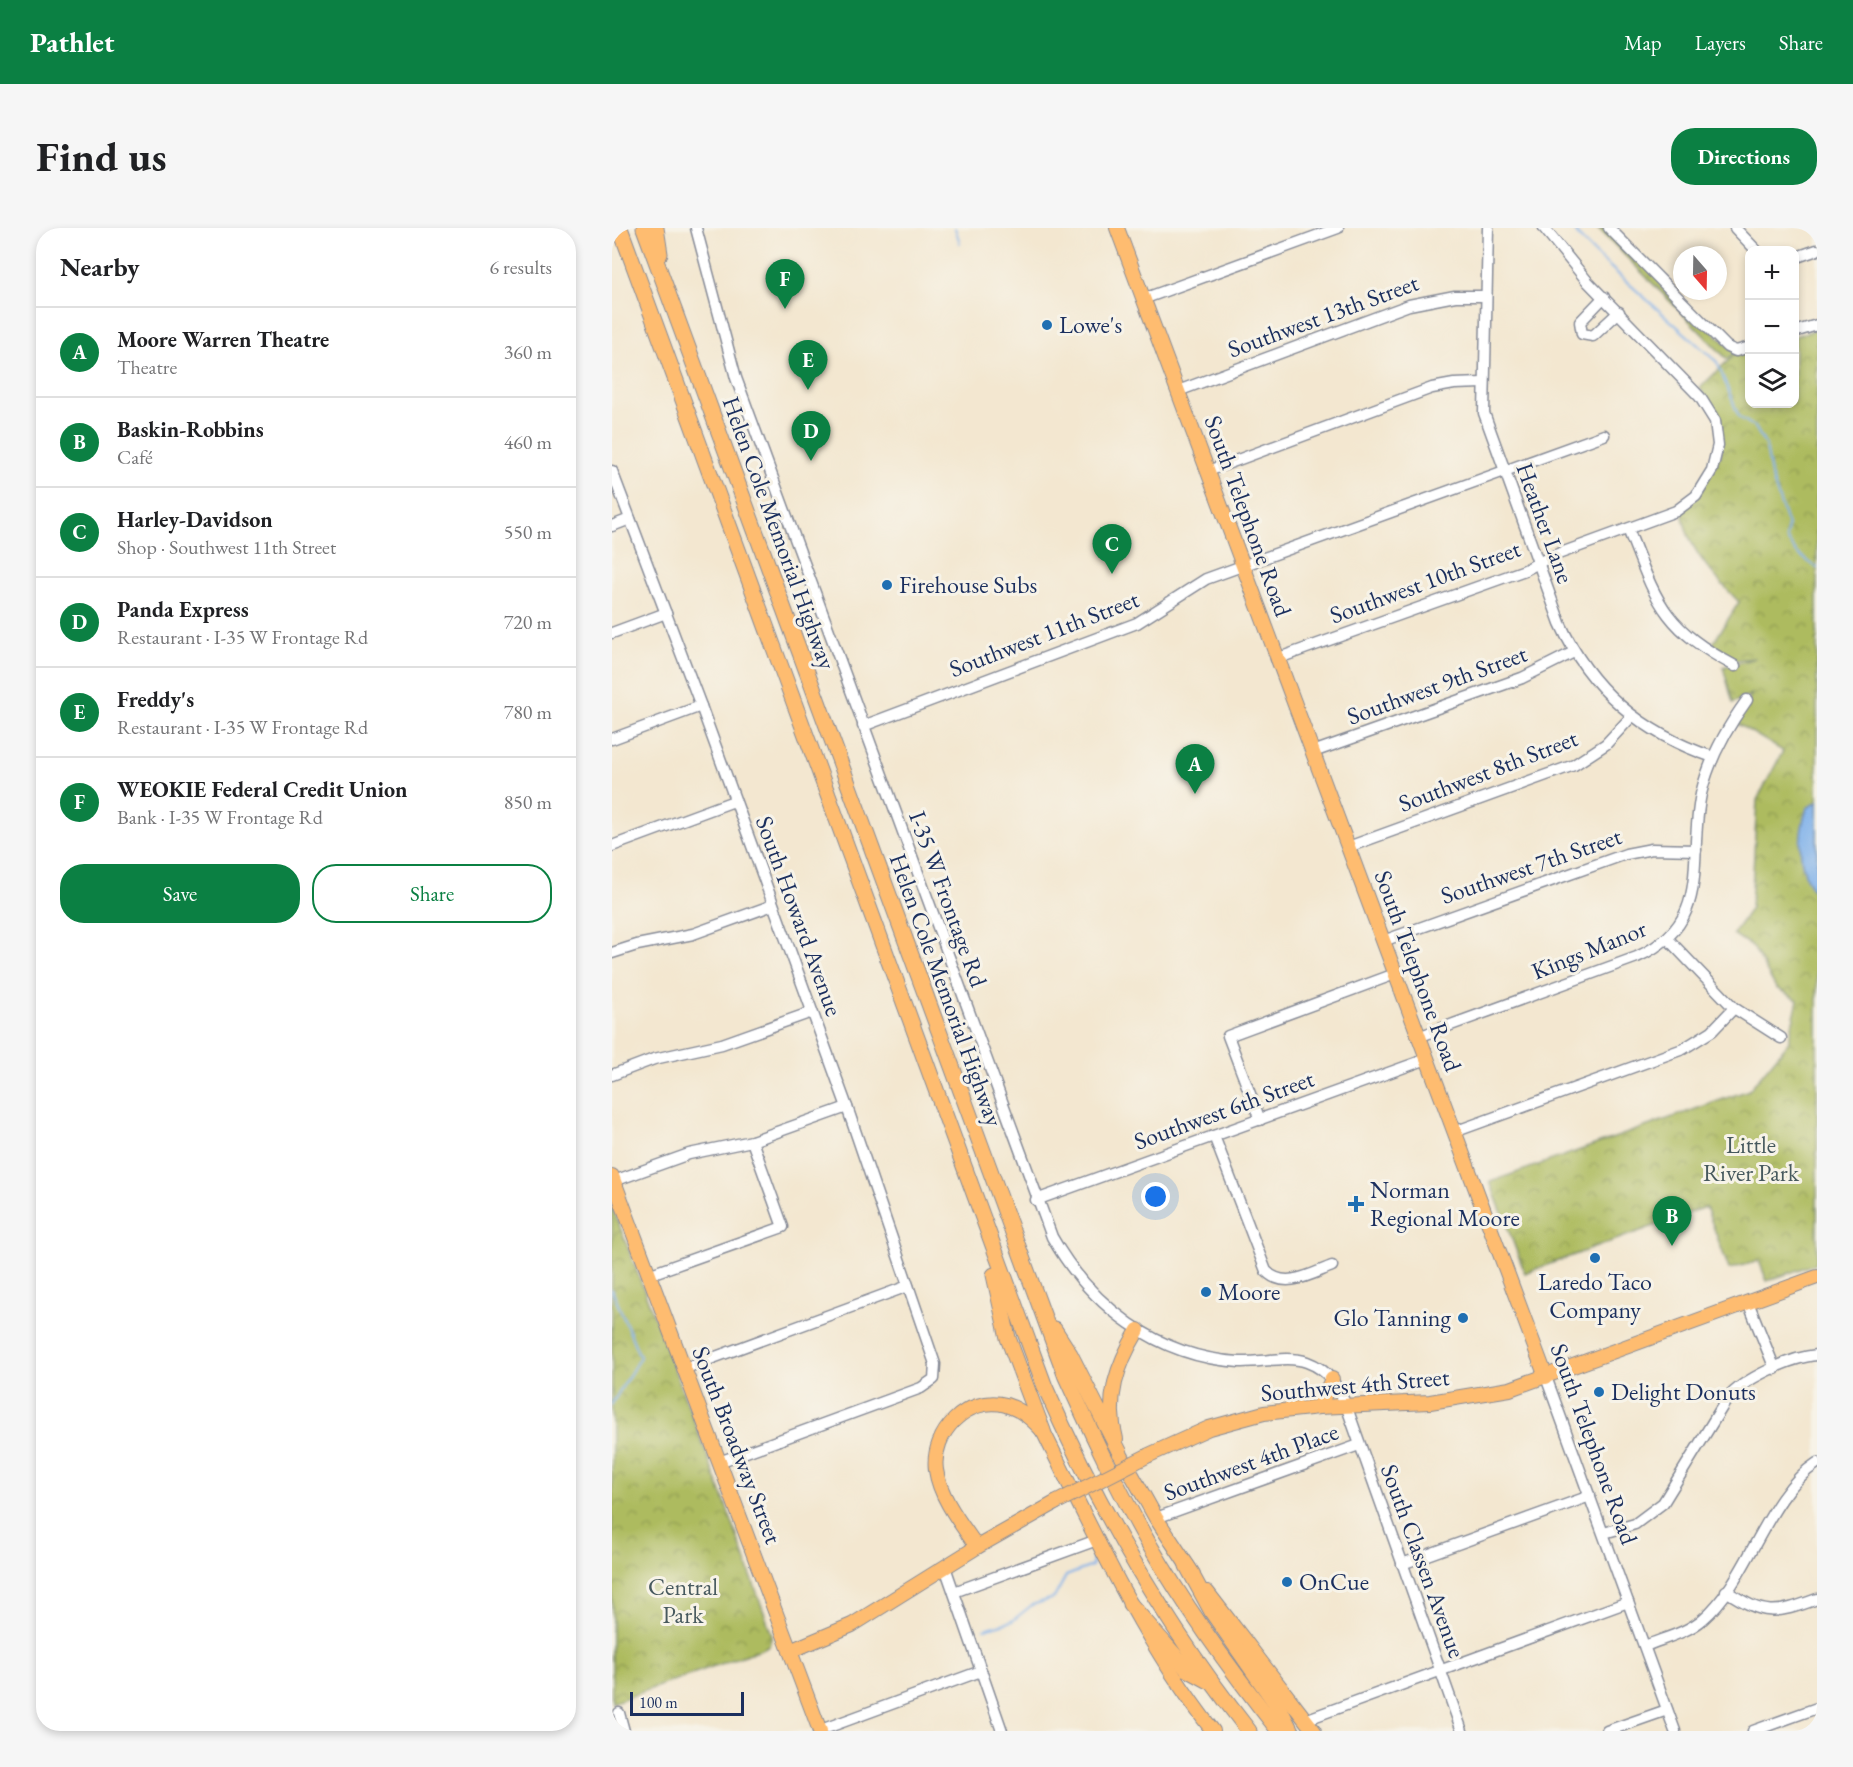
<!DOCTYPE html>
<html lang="en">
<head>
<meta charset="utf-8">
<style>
  body { margin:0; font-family:"EB Garamond",serif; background:#f6f6f6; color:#202124 }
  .controls { position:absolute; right:18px; top:18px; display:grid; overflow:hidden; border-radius:12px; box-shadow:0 3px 9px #0003 }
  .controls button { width:54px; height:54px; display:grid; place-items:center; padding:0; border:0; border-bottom:2px solid #e0e0e0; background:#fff; color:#202124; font:30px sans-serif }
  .compass { position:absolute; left:1061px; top:18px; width:54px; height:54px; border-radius:50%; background:#fff; box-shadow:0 3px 9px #0003; rotate:160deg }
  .scale { position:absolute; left:18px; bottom:15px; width:114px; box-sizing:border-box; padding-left:6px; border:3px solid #1b2f5e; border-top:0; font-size:16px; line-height:21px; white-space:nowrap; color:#1b2f5e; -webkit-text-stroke:4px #f7f3e8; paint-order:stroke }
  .you { position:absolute; left:544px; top:969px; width:21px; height:21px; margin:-15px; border:4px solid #fff; border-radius:50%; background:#1a73e8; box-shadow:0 0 0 9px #1a73e833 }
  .badge { display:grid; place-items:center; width:39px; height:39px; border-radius:50%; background:#0b8043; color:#fff; font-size:20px; font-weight:700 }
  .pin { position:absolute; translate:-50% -50px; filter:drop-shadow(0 2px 3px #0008) }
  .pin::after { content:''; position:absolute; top:32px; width:21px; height:18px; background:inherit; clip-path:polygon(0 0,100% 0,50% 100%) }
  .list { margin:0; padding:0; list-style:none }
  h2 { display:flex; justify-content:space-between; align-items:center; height:78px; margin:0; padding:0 24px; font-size:26px }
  h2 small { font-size:20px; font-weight:400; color:#757577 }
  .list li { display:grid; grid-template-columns:39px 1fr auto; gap:18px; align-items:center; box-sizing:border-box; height:90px; padding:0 24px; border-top:2px solid #e0e0e0 }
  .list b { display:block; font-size:22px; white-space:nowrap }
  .list p { margin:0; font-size:20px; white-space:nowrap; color:#757577 }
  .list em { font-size:20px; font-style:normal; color:#757577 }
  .actions { display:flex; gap:12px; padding:18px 24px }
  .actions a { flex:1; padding:14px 0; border:2px solid #0b8043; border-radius:24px; text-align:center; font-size:21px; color:#0b8043 }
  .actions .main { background:#0b8043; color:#fff }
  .icon { flex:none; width:33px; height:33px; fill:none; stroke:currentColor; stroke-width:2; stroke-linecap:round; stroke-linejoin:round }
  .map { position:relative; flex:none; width:1205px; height:1503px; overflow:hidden; border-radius:24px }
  header { display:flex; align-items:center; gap:36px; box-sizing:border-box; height:84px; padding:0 30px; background:#0b8043; color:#fff }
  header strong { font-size:28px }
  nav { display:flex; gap:33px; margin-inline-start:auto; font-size:21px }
  .intro { display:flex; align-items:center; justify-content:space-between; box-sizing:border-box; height:144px; padding:0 36px }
  h1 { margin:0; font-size:42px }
  .button { padding:15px 27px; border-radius:24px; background:#0b8043; color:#fff; font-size:21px; font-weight:700 }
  main { display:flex; gap:36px; padding:0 36px }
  aside { flex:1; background:#fff; border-radius:24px; box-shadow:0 3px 9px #0003 }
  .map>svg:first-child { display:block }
</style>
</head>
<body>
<header>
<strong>Pathlet</strong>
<nav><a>Map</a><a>Layers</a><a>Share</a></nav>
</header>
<div class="intro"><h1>Find us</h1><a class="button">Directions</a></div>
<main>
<aside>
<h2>Nearby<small>6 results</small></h2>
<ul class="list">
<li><span class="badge">A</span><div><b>Moore Warren Theatre</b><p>Theatre</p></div><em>360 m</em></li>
<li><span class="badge">B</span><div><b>Baskin-Robbins</b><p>Café</p></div><em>460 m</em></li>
<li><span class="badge">C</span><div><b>Harley-Davidson</b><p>Shop · Southwest 11th Street</p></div><em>550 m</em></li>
<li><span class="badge">D</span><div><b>Panda Express</b><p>Restaurant · I-35 W Frontage Rd</p></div><em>720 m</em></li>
<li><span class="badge">E</span><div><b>Freddy's</b><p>Restaurant · I-35 W Frontage Rd</p></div><em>780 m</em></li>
<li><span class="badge">F</span><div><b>WEOKIE Federal Credit Union</b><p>Bank · I-35 W Frontage Rd</p></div><em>850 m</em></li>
</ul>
<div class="actions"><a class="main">Save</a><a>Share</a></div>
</aside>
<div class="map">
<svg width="1205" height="1503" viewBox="0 0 1205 1503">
  <defs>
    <pattern id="park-crowns" width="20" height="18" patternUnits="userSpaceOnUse" patternTransform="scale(1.5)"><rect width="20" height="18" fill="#adbb5e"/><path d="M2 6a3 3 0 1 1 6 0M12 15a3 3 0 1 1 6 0" fill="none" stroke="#8c9851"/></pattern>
  </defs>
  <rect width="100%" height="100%" fill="#f7f3e8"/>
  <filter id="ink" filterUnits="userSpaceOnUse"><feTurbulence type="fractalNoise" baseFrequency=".0167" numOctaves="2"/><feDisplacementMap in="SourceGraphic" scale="12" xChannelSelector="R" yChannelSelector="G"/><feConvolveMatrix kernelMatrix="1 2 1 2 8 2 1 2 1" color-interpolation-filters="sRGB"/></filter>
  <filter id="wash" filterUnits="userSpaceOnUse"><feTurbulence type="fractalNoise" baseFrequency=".008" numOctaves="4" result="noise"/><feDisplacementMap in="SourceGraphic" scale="24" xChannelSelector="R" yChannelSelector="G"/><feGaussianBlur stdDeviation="1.35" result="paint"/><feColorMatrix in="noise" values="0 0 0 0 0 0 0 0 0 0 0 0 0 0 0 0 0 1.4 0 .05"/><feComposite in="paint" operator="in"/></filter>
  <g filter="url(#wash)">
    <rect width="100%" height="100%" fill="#f3e7d0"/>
    <g fill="url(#park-crowns)" stroke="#64755e" stroke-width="1.5">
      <polygon points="986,0 997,0 1123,125 1115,131"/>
      <path d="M1205 101V1035L1155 1053 1147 1033 1117 1041 1094 979 913 1045 878 954 1137 862 1176 815 1186 772 1164 760 1141 719 1121 706 1139 680 1145 572 1171 523 1124 495 1140 466 1121 475 1111 439 1143 430 1124 432 1100 417 1127 374C1102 348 1073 320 1070 281L1109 227 1107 192 1088 160 1122 127 1137 122 1138 176H1182L1183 108Z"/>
      <polygon points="0,978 114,1277 160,1407 157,1417 152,1420 0,1475"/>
    </g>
    <path fill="#7eb0ea" stroke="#4c70a4" stroke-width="1.5" d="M1205 574V668C1185 643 1185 609 1195 580Z"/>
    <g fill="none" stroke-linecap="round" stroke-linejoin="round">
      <g stroke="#7eb0ea" stroke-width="2">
        <polyline points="343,0 348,15"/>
        <polyline points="962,0 965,7 988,30 1105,134 1127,189 1143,199 1154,218 1159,247 1176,298 1174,310 1185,325 1205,340"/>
        <polyline points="0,1062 28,1129 0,1176"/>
        <polyline points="373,1401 400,1393 420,1377 442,1370 454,1348 480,1338 481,1325"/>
      </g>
    </g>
  </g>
  <g filter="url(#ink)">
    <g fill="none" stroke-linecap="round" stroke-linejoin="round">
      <defs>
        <g id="minor">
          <path d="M84 0 124 150 440 1009C479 1078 545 1129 627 1134 648 1135 675 1127 695 1134 717 1142 725 1158 734 1177L850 1503"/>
          <path d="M876 0 872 185 948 395C978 462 1032 506 1101 529"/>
          <polyline points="997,0 1115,119 1124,123 1138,119"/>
          <polyline points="1123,0 1144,22"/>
          <polyline points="1182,30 1205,22"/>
          <polyline points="992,69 968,94 970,106 981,108 1007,84"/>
          <polyline points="531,71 726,0"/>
          <polyline points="1182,104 1205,97"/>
          <polyline points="566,163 797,77 843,68 874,68"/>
          <polyline points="0,243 89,478 235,879 323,1136 322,1151 309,1160 107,1234"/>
          <polyline points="596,243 820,160 842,156 871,155"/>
          <polyline points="0,298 18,291"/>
          <path d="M1016 301C1045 374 1050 399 1123 438"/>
          <polyline points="0,405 54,385"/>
          <polyline points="664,431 913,342 938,329 1064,283 1084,268 1100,242 1106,217 1103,193 1088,169 976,54 932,0"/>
          <polyline points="251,498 525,395 594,351 992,207"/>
          <polyline points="0,511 89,478"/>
          <polyline points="701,524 910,450 962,424"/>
          <polyline points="0,618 122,573"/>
          <polyline points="736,619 962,537 994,516 1020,488"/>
          <polyline points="1056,711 1122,780 1169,810"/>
          <polyline points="771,713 1014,626 1040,621 1084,622"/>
          <polyline points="0,725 25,717 81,706 161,677"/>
          <path d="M806 809 1025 729C1102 694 1075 633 1089 566 1097 531 1114 501 1135 472"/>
          <polyline points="0,847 42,831 110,816 200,784"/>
          <polyline points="648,892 616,808 783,746"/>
          <polyline points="842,904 1071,821 1100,803 1122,780"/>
          <path d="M602 908 654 1043C672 1062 699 1046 720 1038"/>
          <polyline points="2,953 77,926 140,913 235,879"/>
          <polyline points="424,972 815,831"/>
          <polyline points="36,1047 171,999 140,913"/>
          <polyline points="1136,1074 1163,1141"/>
          <polyline points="71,1141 296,1058"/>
          <polyline points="934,1149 1063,1503"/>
          <polyline points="544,1290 747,1217"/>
          <path d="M992 1305 1023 1296 1051 1275 1115 1171C1131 1151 1179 1129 1205 1127"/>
          <polyline points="790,1336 978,1268"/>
          <polyline points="333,1339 390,1503"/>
          <path d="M1114 1363C1153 1388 1162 1387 1205 1371"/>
          <polyline points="342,1364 485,1312"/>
          <path d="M1033 1418C1052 1410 1075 1405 1091 1391 1137 1352 1154 1268 1205 1235"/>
          <polyline points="7,1485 12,1503"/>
          <polyline points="693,1492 1016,1374"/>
          <polyline points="206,1503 369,1443"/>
          <polyline points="995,1503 1055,1482"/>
          <polyline points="1141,1503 1205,1480"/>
        </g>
        <g id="major">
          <polyline points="505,0 934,1149"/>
          <polyline points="0,948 208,1503"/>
          <polyline points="707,1179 720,1151"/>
          <path d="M504 1211C493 1171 505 1137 526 1102"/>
          <polyline points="537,1227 597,1200 652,1185 707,1179 818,1174 898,1161 1205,1049"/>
          <polyline points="510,1229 544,1290 581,1346"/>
          <path d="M365 1319C350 1297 328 1270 324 1242 319 1205 355 1167 394 1177 410 1182 420 1191 431 1203 482 1306 530 1412 601 1503"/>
          <polyline points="595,1364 702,1503"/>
          <polyline points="178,1423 240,1397 365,1319 443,1275"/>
        </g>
        <g id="highway">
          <path d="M8 0 433 1159C487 1282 554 1398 637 1503"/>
          <path d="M32 0 454 1149C480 1206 506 1262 537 1316 575 1382 620 1444 667 1503"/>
          <polyline points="44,0 48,26"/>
          <polyline points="382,1047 396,1110 431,1203"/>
          <polyline points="442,1101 458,1126 508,1225"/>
          <polyline points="575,1338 600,1384 669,1483 679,1503"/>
          <polyline points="518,1376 575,1441 597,1453"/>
        </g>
      </defs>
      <use href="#minor" stroke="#878b97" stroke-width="13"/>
      <use href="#major" stroke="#878b97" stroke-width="16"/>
      <use href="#highway" stroke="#878b97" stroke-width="17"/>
      <use href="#minor" stroke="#fff" stroke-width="10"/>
      <use href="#major" stroke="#febc70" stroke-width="14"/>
      <use href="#highway" stroke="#febc70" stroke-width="15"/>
      <defs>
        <polyline id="major-bridge" points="443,1275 537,1227"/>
      </defs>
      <use href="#major-bridge" stroke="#878b97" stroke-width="16" stroke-linecap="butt"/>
      <use href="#major-bridge" stroke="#febc70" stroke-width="14"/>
    </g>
  </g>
  <g fill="#1f6fb2" stroke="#f7f3e8" stroke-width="2">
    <circle cx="435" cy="97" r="6"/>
    <circle cx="275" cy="357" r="6"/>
    <path d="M741 967h6v6h6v6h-6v6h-6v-6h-6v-6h6z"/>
    <circle cx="983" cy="1030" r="6"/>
    <circle cx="594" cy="1064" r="6"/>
    <circle cx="851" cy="1090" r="6"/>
    <circle cx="987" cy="1164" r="6"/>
    <circle cx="675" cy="1354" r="6"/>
  </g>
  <g text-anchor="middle" stroke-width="6" stroke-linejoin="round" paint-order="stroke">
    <g font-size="24" fill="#1b2f5e" stroke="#f7f3e8">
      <text transform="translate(711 88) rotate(-20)" y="8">Southwest 13th Street</text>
      <text transform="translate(636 288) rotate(70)" y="8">South Telephone Road</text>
      <text transform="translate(933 295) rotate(70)" y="8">Heather Lane</text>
      <text transform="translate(167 305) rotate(70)" y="8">Helen Cole Memorial Highway</text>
      <text transform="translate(813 354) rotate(-20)" y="8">Southwest 10th Street</text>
      <text transform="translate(432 406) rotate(-21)" y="8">Southwest 11th Street</text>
      <text transform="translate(825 457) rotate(-20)" y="8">Southwest 9th Street</text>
      <text transform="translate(876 543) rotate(-21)" y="8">Southwest 8th Street</text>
      <text transform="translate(919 638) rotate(-19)" y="8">Southwest 7th Street</text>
      <text transform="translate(336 671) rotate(70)" y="8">I-35 W Frontage Rd</text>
      <text transform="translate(187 688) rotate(70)" y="8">South Howard Avenue</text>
      <text transform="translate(977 722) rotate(-22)" y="8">Kings Manor</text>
      <text transform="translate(806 743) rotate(70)" y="8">South Telephone Road</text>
      <text transform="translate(334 762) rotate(70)" y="8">Helen Cole Memorial Highway</text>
      <text transform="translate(612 882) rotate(-20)" y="8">Southwest 6th Street</text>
      <text transform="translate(743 1157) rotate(-5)" y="8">Southwest 4th Street</text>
      <text transform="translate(982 1216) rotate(70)" y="8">South Telephone Road</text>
      <text transform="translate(125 1217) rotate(69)" y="8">South Broadway Street</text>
      <text transform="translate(639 1234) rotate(-20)" y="8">Southwest 4th Place</text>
      <text transform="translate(811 1333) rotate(70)" y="8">South Classen Avenue</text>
    </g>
    <g font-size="24" fill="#1b2f5e" stroke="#f7f3e8" text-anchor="start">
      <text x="447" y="105">Lowe's</text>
      <text x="287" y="365">Firehouse Subs</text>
      <text x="758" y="970">Norman<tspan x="758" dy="28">Regional Moore</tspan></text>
      <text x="983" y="1062" text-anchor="middle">Laredo Taco<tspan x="983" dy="28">Company</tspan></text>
      <text x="606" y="1072">Moore</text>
      <text x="839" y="1098" text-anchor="end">Glo Tanning</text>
      <text x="999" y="1172">Delight Donuts</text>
      <text x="687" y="1362">OnCue</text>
    </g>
    <g font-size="24" fill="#47595e" stroke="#f7f3e8">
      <text x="1139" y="925">Little<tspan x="1139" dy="28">River Park</tspan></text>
      <text x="71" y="1367">Central<tspan x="71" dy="28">Park</tspan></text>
    </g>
  </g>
</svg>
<div class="controls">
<button>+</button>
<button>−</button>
<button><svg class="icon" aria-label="layers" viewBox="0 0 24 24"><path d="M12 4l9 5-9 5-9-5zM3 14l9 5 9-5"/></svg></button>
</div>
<svg class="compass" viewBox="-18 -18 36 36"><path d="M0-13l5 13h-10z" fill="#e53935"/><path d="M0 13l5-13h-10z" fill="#757577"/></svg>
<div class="scale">100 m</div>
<div class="you"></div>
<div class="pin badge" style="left:583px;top:566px">A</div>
<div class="pin badge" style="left:1060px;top:1018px">B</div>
<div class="pin badge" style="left:500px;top:346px">C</div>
<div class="pin badge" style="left:199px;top:233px">D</div>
<div class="pin badge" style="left:196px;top:162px">E</div>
<div class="pin badge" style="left:173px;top:81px">F</div>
</div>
</main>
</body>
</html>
